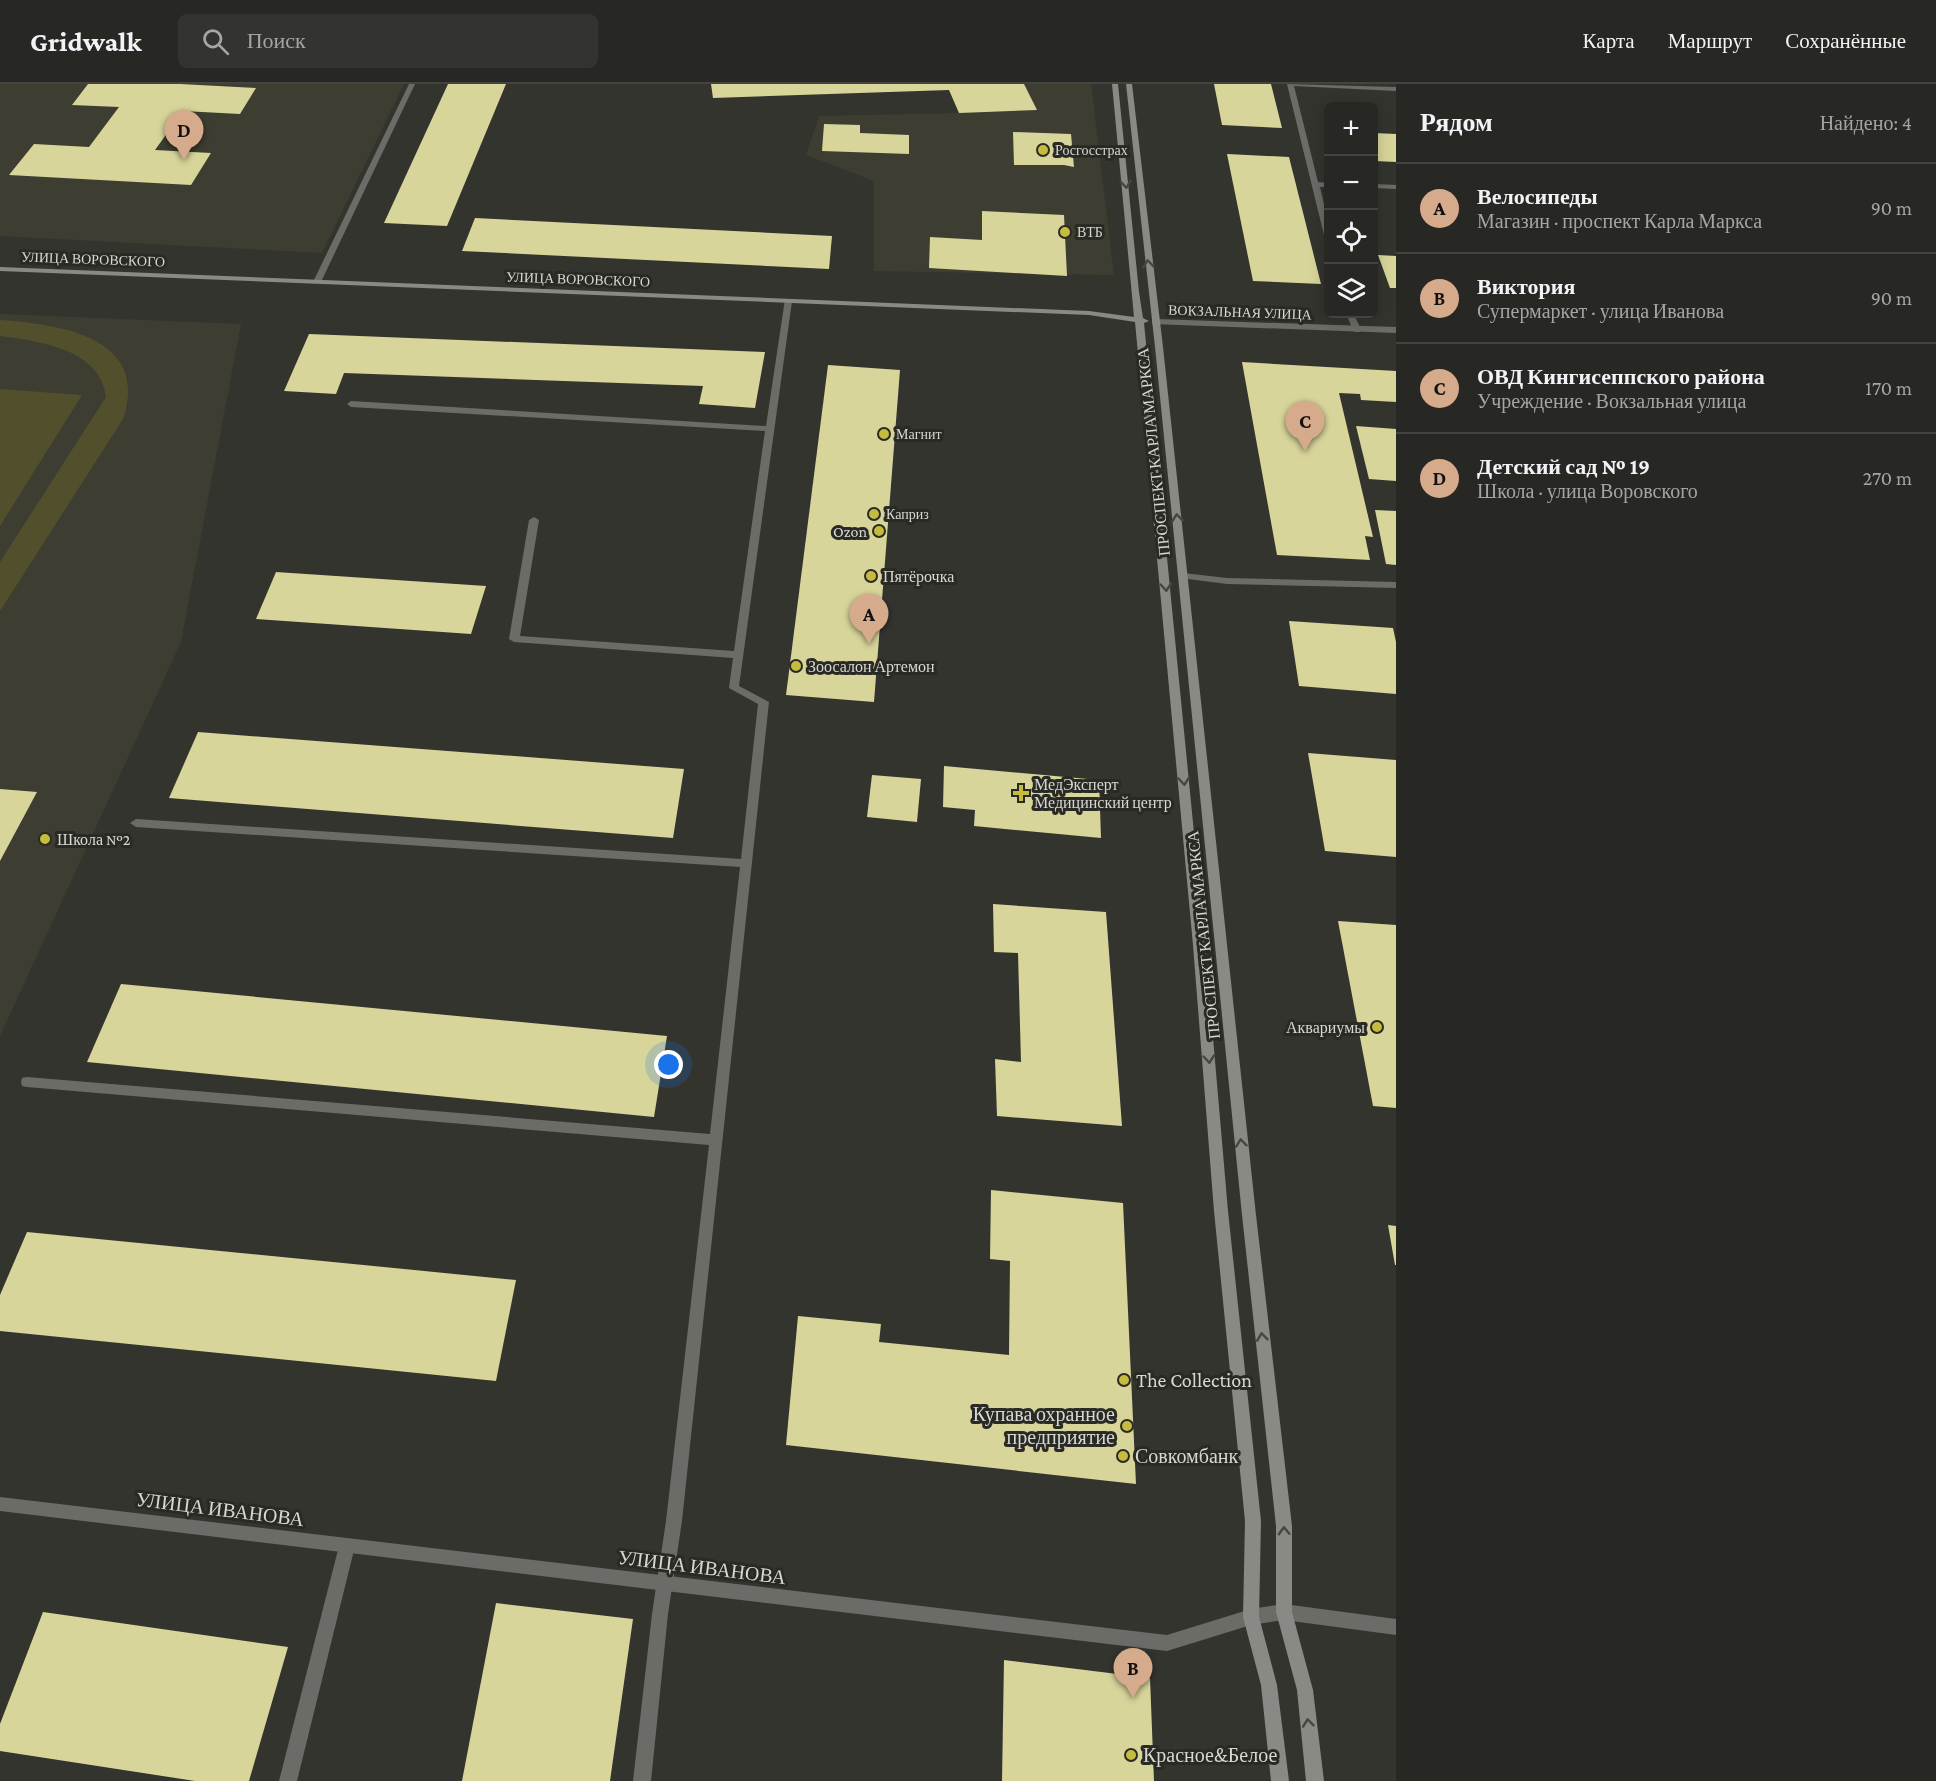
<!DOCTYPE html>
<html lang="ru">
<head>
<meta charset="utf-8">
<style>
  body { margin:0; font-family:"Crimson Pro",serif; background:#333330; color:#f1f3f6 }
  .controls { position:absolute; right:18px; top:18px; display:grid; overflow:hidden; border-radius:9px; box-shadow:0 3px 15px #0003 }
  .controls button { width:54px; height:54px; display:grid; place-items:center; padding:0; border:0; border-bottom:2px solid #434441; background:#272723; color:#f1f3f6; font:30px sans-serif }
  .you { position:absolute; left:669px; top:981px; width:21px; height:21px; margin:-15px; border:4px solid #fff; border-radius:50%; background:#1a73e8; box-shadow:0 0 0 9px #1a73e833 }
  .badge { display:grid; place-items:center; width:39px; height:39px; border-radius:50%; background:#d6ab8b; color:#111; font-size:20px; font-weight:700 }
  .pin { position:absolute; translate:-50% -50px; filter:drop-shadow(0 2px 3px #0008) }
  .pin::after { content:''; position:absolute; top:32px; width:21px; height:18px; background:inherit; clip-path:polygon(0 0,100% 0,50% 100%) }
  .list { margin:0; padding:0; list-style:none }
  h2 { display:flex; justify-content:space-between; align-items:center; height:78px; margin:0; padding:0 24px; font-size:26px }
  h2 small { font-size:20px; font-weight:400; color:#a4a5a6 }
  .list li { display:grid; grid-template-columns:39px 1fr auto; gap:18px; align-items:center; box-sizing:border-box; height:90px; padding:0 24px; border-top:2px solid #434441 }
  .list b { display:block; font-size:22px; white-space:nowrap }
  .list p { margin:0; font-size:20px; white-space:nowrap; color:#a4a5a6 }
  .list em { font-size:20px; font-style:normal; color:#a4a5a6 }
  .icon { flex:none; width:33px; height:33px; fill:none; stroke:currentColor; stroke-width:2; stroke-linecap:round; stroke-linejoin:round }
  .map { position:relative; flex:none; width:1396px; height:1697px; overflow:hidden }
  header { display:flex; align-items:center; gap:36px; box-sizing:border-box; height:84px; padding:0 30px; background:#272723; border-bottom:2px solid #434441 }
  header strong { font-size:28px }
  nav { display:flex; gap:33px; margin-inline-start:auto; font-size:21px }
  .search { width:420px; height:54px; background:#333330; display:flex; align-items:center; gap:15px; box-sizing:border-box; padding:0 21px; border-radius:9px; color:#a4a5a6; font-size:22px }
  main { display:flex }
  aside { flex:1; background:#272723 }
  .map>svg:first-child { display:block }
</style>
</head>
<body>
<header>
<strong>Gridwalk</strong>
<div class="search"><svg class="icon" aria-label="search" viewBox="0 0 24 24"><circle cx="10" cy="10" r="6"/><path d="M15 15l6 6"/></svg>Поиск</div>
<nav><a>Карта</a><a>Маршрут</a><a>Сохранённые</a></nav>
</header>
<main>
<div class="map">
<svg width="1396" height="1697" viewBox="0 0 1396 1697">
  <rect width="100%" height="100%" fill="#34342f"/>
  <g fill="#3e3d32">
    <polygon points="0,0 404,0 322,169 0,152"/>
    <polygon points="947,0 1091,0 1114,191 874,187 874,97 806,71 819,32 959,29"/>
    <polygon points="0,230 241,240 181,558 0,952"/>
  </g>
  <g fill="#514f2c">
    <path d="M0 236C59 240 151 253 123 335L0 527V478L106 313C101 265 38 257 0 252Z"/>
    <polygon points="0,305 82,311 0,442"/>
  </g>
  <g fill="#d8d59a">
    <polygon points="88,0 180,0 256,4 240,30 183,27 155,66 211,69 191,101 9,91 34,60 89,63 119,23 72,21"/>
    <polygon points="448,0 506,0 447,142 384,139"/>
    <polygon points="711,0 1024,0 1037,26 959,29 949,6 713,14"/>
    <polygon points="1214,0 1271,0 1282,44 1222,41"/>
    <polygon points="824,40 860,41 860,49 909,51 909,70 822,67"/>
    <polygon points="1013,48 1071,50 1074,83 1064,81 1014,81"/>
    <polygon points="1374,49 1396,50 1396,78 1374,77"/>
    <polygon points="1227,70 1289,73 1321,200 1253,197"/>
    <polygon points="982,127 1064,131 1067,192 929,184 930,153 982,156"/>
    <polygon points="475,134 832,152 829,185 462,167"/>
    <polygon points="1378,171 1396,172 1396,204 1390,204"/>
    <polygon points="309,250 765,268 755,324 699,320 703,302 344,289 336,310 284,307"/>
    <polygon points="1242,278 1396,287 1396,318 1361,316 1360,310 1339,309 1373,453 1365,452 1370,476 1277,471"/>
    <polygon points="828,281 900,286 874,618 786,611"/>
    <polygon points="1356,342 1396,345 1396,397 1369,395"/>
    <polygon points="1375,426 1396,427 1396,481 1386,480"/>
    <polygon points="276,488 486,502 471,550 256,535"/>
    <polygon points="1289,537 1393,544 1396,558 1396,610 1299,602"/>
    <polygon points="198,648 684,685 673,754 169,714"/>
    <polygon points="1308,669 1396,676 1396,773 1325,767"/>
    <polygon points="944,682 1099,696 1101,754 974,742 975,726 943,723"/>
    <polygon points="872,691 921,695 917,738 867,733"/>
    <polygon points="0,705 37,708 0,777"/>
    <polygon points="993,820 1106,828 1122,1042 997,1032 995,975 1021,978 1018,869 994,868"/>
    <polygon points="1338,837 1396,841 1396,1024 1373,1022"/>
    <polygon points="121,900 667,952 654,1033 87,978"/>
    <polygon points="991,1106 1123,1119 1136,1400 786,1361 798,1232 881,1240 879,1258 1009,1271 1010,1177 990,1175"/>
    <polygon points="1388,1141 1396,1142 1396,1181 1395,1181"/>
    <polygon points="27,1148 516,1196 496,1297 0,1247 0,1211"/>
    <polygon points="496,1519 633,1535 610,1697 462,1697"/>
    <polygon points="43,1528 288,1563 249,1697 195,1697 0,1667 0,1640"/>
    <polygon points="1004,1576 1150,1594 1154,1697 1002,1697"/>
  </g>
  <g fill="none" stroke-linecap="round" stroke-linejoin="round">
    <g fill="#6b6b68" fill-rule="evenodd">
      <polygon points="409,0 415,0 321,198 314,200 313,198"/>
      <polygon points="1287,0 1396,3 1396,7 1294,2 1318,98 1328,99 1328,103 1320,103 1328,138 1328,153 1324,151"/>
      <polygon points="1374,100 1396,101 1396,105 1374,104"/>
      <polygon points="785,215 792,217 739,602 769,618 682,1437 668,1530 651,1697 633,1697 652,1530 666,1437 709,1061 27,1003 22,1002 21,998 22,994 27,993 710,1050 740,783 136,743 130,739 136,735 741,775 758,620 729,604 733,574 514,558 509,555 529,436 534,433 539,436 520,552 734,567 765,347 351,323 347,320 351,317 766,342"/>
      <polygon points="1346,230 1354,230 1361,246 1360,248 1354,248"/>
      <polygon points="1183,489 1227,494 1396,498 1396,504 1227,500 1180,494 1180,490"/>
      <polygon points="347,1454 353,1457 355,1462 297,1697 279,1697 339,1462 341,1457"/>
    </g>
    <g fill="#6b6b68" fill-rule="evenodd">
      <polygon points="1155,235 1396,243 1396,249 1152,240 1152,236"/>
      <polygon points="0,1413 1167,1551 1251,1525 1284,1520 1396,1535 1396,1551 1284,1536 1251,1541 1167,1567 0,1427"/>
    </g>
    <g fill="#898985" fill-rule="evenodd">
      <polygon points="1112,0 1118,0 1139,208 1143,234 1149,237 1144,239 1205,861 1228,1127 1261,1437 1259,1533 1277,1601 1289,1697 1271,1697 1261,1601 1243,1533 1245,1437 1214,1127 1193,861 1135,238 1089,231 0,187 0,183 1089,227 1134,233"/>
      <polygon points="1126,0 1132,0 1163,263 1256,1131 1292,1442 1292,1528 1313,1606 1324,1697 1306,1697 1297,1606 1276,1528 1276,1442 1242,1131 1155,263"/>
    </g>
  </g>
  <defs><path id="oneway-chevron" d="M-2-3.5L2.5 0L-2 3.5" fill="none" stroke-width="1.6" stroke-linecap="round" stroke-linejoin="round" transform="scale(1.5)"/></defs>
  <g stroke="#464642">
    <use href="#oneway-chevron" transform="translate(1126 100) rotate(84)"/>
    <use href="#oneway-chevron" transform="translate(1148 180) rotate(-96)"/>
    <use href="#oneway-chevron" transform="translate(1177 434) rotate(-96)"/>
    <use href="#oneway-chevron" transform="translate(1166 503) rotate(85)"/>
    <use href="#oneway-chevron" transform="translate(1184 697) rotate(85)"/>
    <use href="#oneway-chevron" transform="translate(1209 975) rotate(85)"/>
    <use href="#oneway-chevron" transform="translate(1241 1059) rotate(-96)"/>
    <use href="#oneway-chevron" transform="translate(1262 1253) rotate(-97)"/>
    <use href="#oneway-chevron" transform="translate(1284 1447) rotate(-92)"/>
    <use href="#oneway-chevron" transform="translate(1308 1639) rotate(-96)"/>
  </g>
  <g fill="#c5bc3d" stroke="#2a2a25" stroke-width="2">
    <circle cx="1043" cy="66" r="6"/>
    <circle cx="1065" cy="148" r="6"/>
    <circle cx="884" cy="350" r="6"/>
    <circle cx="874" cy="430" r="6"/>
    <circle cx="879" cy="447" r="6"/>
    <circle cx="871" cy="492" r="6"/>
    <circle cx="796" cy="582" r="6"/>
    <path d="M1018 700h6v6h6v6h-6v6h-6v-6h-6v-6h6z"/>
    <circle cx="45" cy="755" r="6"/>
    <circle cx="1377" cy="943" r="6"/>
    <circle cx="1124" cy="1296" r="6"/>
    <circle cx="1127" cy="1342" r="6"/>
    <circle cx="1123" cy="1372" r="6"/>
    <circle cx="1131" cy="1671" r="6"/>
  </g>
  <g text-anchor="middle" stroke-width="6" stroke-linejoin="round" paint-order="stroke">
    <g font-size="14" fill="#d7d7d3" stroke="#2a2a25" text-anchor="start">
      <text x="1055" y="71">Росгосстрах</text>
      <text x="1077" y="153">ВТБ</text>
      <text x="896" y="355">Магнит</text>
      <text x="886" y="435">Каприз</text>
    </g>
    <g font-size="14" fill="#d7d7d3" stroke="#2a2a25">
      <text transform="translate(93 175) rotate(2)" y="5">УЛИЦА ВОРОВСКОГО</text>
      <text transform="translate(578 195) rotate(2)" y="5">УЛИЦА ВОРОВСКОГО</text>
      <text transform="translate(1240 228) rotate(2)" y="5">ВОКЗАЛЬНАЯ УЛИЦА</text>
    </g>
    <g font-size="16" fill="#d7d7d3" stroke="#2a2a25">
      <text transform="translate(1153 368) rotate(-96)" y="6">ПРОСПЕКТ КАРЛА МАРКСА</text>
      <text transform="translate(1203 851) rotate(-96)" y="6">ПРОСПЕКТ КАРЛА МАРКСА</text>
    </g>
    <g font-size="16" fill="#d7d7d3" stroke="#2a2a25" text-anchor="start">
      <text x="867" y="453" text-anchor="end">Ozon</text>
      <text x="883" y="498">Пятёрочка</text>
      <text x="808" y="588">Зоосалон Артемон</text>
      <text x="1034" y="706">МедЭксперт<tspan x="1034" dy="18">Медицинский центр</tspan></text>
      <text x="57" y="761">Школа №2</text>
      <text x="1365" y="949" text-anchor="end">Аквариумы</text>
    </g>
    <g font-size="20" fill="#d7d7d3" stroke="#2a2a25" text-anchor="start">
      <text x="1136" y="1303">The Collection</text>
      <text x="1115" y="1337" text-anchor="end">Купава охранное<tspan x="1115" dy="23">предприятие</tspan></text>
      <text x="1135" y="1379">Совкомбанк</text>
      <text x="1143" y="1678">Красное&amp;Белое</text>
    </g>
    <g font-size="20" fill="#d7d7d3" stroke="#2a2a25">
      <text transform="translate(220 1425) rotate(7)" y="7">УЛИЦА ИВАНОВА</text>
      <text transform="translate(702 1483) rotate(7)" y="7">УЛИЦА ИВАНОВА</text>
    </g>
  </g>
</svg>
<div class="controls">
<button>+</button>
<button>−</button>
<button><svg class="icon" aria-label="locate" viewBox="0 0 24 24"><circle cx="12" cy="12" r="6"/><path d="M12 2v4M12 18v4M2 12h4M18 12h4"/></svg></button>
<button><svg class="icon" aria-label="layers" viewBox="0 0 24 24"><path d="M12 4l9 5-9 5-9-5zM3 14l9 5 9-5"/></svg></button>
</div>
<div class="you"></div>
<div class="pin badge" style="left:869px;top:560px">A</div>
<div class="pin badge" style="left:1133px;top:1614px">B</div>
<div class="pin badge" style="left:1305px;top:367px">C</div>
<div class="pin badge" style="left:184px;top:76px">D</div>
</div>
<aside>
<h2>Рядом<small>Найдено: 4</small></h2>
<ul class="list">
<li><span class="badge">A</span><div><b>Велосипеды</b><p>Магазин · проспект Карла Маркса</p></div><em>90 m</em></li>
<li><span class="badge">B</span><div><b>Виктория</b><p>Супермаркет · улица Иванова</p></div><em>90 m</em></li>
<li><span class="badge">C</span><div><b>ОВД Кингисеппского района</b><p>Учреждение · Вокзальная улица</p></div><em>170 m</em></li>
<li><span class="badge">D</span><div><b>Детский сад № 19</b><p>Школа · улица Воровского</p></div><em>270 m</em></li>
</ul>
</aside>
</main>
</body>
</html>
